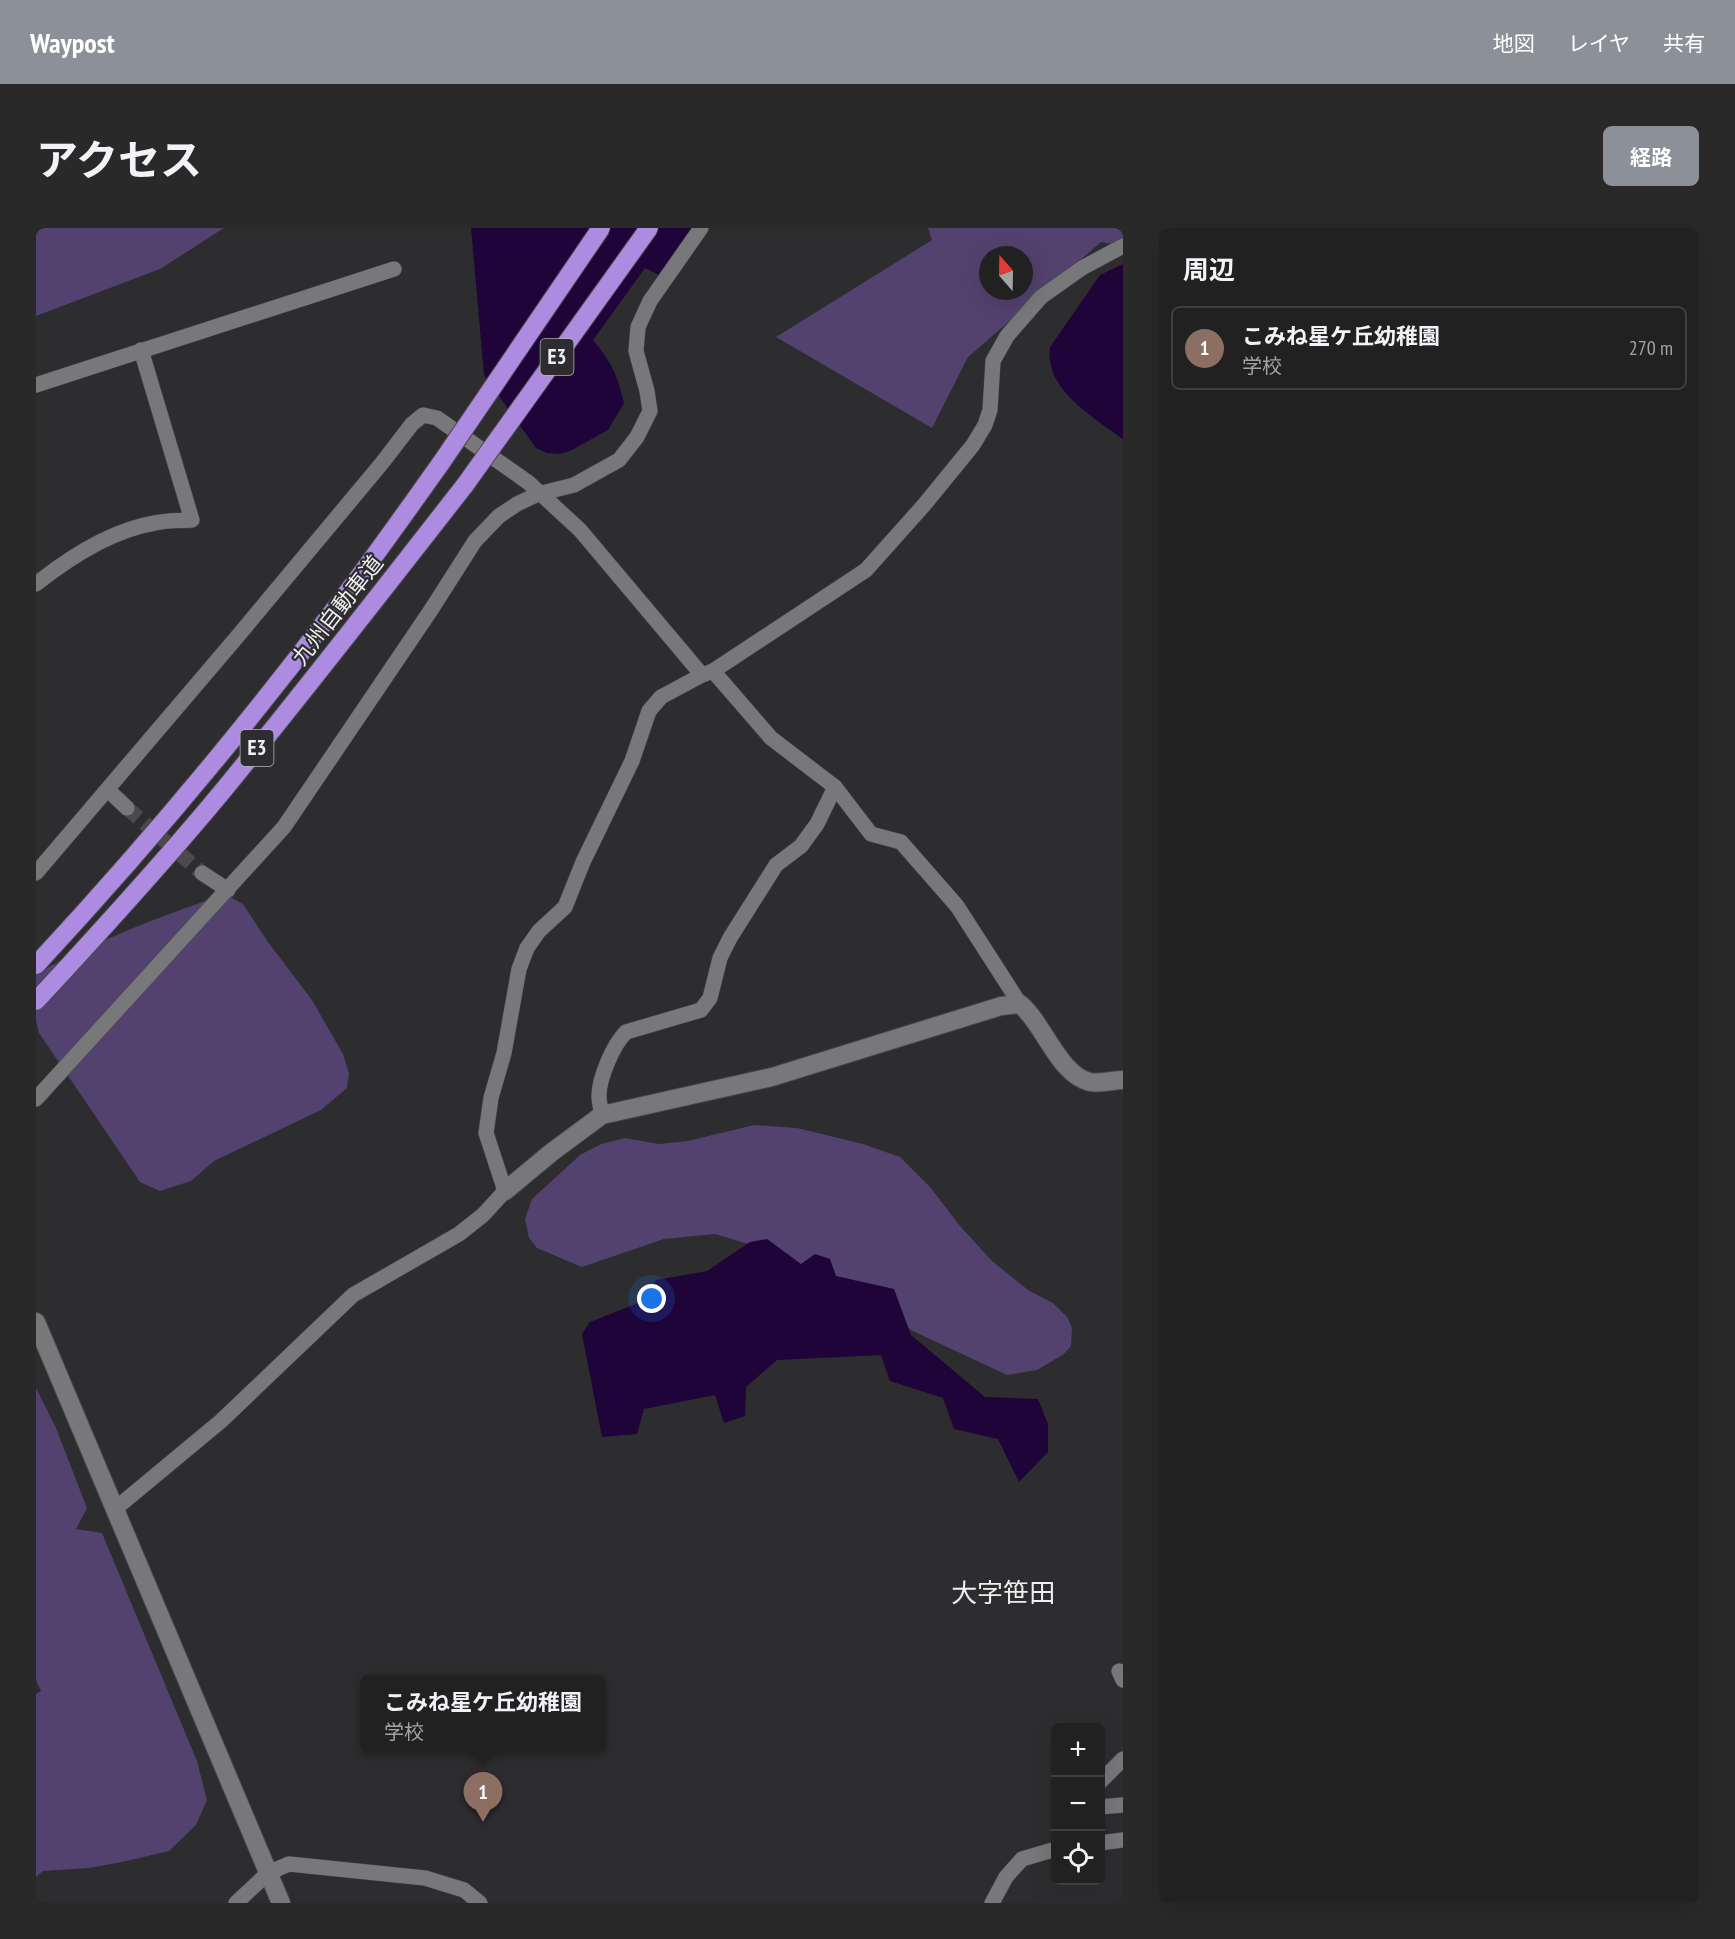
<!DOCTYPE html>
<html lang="ja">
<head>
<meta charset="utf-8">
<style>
  body { margin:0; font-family:"PT Sans Narrow","Noto Sans JP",sans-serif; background:#2a292a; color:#f1f3f6 }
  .controls { position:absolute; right:18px; bottom:18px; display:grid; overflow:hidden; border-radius:9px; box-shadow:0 6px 24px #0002 }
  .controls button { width:54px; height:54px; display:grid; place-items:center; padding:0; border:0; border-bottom:2px solid #3f3e40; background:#222122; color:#f1f3f6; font:30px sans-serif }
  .compass { position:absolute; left:943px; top:18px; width:54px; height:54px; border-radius:50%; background:#222122; box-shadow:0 6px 24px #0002; rotate:340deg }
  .you { position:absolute; left:616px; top:1071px; width:21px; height:21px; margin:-15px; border:4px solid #fff; border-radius:50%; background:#1a73e8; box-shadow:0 0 0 9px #1a73e833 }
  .badge { display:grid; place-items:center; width:39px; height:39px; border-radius:50%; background:#8c9099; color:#fff; font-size:20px; font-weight:700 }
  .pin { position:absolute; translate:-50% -50px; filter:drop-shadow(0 2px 3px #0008) }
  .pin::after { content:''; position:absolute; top:32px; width:21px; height:18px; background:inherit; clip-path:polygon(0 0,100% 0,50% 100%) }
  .popup { position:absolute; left:324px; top:1447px; width:246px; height:78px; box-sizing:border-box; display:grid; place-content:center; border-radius:9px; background:#222122; filter:drop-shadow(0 2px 4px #0005); font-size:20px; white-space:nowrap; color:#a2a3a5 }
  .popup b { font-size:22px; color:#f1f3f6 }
  .popup::after { content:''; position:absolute; left:50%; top:100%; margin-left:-12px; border:12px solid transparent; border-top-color:#222122 }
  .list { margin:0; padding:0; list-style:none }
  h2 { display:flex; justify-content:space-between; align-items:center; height:78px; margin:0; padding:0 24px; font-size:26px }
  h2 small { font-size:20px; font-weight:400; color:#a2a3a5 }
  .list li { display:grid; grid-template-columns:39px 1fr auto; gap:18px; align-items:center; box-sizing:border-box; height:84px; margin:0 12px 12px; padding:0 12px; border:2px solid #3f3e40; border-radius:9px }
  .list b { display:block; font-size:22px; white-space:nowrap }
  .list p { margin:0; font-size:20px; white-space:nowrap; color:#a2a3a5 }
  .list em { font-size:20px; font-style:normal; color:#a2a3a5 }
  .icon { flex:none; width:33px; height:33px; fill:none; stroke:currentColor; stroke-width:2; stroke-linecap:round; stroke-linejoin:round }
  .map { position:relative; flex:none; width:1087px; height:1675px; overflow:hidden; border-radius:9px }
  header { display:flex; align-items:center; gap:36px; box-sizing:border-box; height:84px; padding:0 30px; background:#8c9099; color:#fff }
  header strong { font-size:28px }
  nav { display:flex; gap:33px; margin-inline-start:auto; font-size:21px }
  .intro { display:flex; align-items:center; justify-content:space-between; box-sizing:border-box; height:144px; padding:0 36px }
  h1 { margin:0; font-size:42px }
  .button { padding:15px 27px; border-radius:9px; background:#8c9099; color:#fff; font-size:21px; font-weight:700 }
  main { display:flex; gap:36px; padding:0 36px }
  aside { flex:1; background:#222122; border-radius:9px; box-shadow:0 6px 24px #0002 }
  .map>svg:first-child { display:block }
</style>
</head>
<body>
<header>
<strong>Waypost</strong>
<nav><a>地図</a><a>レイヤ</a><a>共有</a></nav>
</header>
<div class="intro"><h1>アクセス</h1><a class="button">経路</a></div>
<main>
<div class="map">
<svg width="1087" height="1675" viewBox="0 0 1087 1675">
  <rect width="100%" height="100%" fill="#2d2c2e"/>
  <g fill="#53416f" fill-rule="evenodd">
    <polygon points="0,0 188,0 124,41 0,88"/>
    <path d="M892 0H1087V18L1065 14 932 129 896 200 740 109 896 12ZM952 27H988V63H952Z"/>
    <path d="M189 666 207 676 232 714 276 772 307 826 313 845 311 860 285 882 178 933 155 953 124 963 104 954 3 805 0 793V746C59 713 125 688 189 666Z"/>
    <polygon points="718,897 761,900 827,916 864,929 894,959 924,998 956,1033 992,1062 1017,1075 1032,1090 1036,1100 1035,1118 1028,1126 1001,1142 971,1147 879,1104 732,1022 679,1006 628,1011 546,1039 501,1020 493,1010 489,991 496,971 544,927 565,916 589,910 623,916 652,913"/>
    <polygon points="0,1160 20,1200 51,1280 40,1301 66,1305 161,1533 171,1572 160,1597 133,1623 86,1634 53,1640 7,1643 0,1649 0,1466 5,1463 0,1452"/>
  </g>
  <g fill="#1f0439">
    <path d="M435 0H657L623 47 609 40 557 112C576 135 581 146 588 175L572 202 534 223 524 226 511 225 500 220 448 147Z"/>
    <path d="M1087 36V211C1057 189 1008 161 1014 119L1064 47Z"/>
    <polygon points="731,1011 765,1036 779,1026 794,1031 800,1048 858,1061 875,1107 949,1169 1002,1171 1012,1196 1012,1224 983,1254 962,1211 918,1201 907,1170 854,1153 845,1127 741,1132 710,1159 709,1188 688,1195 679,1167 608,1181 601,1206 566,1209 546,1106 554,1094 607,1073 620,1052 671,1043 714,1014"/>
  </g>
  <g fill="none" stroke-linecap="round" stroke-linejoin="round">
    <polyline stroke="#4a494b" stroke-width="15" stroke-dasharray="15 8" stroke-linecap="butt" points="91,580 166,645"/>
    <defs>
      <g id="minor">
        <polyline points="0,157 358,41"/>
        <path d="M0 356C34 329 76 302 119 295 131 292 144 293 156 292L105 122"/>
        <polyline points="677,443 735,510 799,559 835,606 865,614 921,678 984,776"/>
        <polyline points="72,562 91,580"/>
        <polyline points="0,645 201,409 346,235 376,196 387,187 401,190 493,255 544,302 666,447"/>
        <polyline points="166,645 192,662"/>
        <polyline points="0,871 248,599 395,382 439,313 463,288 481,276 502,266 538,257 583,232 601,209 614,183 611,163 600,123 602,99 614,73 665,0"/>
        <path d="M566 887C565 881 563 874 563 868 563 850 577 817 590 804L665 782 674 770 684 730 694 710 740 637 765 618 781 596 799 559"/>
        <polyline points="79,1281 185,1193 317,1067 423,1006 447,987 469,963 450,905 455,870 468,825 483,741 491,720 503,703 529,679 547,634 596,533 613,483 625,469 666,447 677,443 830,342 888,277 937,217 949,197 954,182 957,133 971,108 1005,69 1046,40 1087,18"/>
        <polyline points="1083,1443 1087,1452"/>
        <polyline points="1064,1554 1087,1531"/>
        <polyline points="1064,1579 1087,1577"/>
        <polyline points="1064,1615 1087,1612"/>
        <polyline points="200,1675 232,1645 253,1636 389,1650 428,1662 444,1675"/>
        <polyline points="956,1675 970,1649 986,1631 1020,1621"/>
      </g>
      <g id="tertiary">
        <path d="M469 963 516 924 566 887 736 849 965 778 984 776C1008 796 1023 847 1054 854 1064 856 1077 852 1087 852"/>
        <polyline points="0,1094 245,1675"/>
      </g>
      <g id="motorway">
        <path d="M0 737C105 624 205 505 298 382 335 334 370 284 405 235"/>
        <path d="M0 773C65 703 129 633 190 559 271 460 350 358 429 257"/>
      </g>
    </defs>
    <use href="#minor" stroke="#49484b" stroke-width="16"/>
    <use href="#tertiary" stroke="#49484b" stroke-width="20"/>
    <use href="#motorway" stroke="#49484b" stroke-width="20"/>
    <use href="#minor" stroke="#78777a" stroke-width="15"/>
    <use href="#tertiary" stroke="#78777a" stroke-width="18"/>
    <use href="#motorway" stroke="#ac8be1" stroke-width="18"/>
    <defs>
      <g id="motorway-bridge">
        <polyline points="405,235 565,0"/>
        <polyline points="429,257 613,0"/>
      </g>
    </defs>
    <use href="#motorway-bridge" stroke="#49484b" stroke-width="20" stroke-linecap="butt"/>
    <use href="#motorway-bridge" stroke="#ac8be1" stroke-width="18"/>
  </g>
  <g text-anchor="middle" stroke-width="4.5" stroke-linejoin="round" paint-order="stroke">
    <g fill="#2d2c2e" stroke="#b4b3b5" stroke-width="1.5">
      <rect x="504.5" y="111" width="33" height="36" rx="4.5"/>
      <rect x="204.5" y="502" width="33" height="36" rx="4.5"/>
    </g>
    <g font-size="21" font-weight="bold" fill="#eeedef">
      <text x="521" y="136">E3</text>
      <text x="221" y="527">E3</text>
    </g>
    <g font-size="22" fill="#eeedef" stroke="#2d2c2e">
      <text transform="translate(301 382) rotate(-52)" y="8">九州自動車道</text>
    </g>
    <g font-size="26" fill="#eeedef" stroke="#2d2c2e">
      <text x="967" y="1374">大字笹田</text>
    </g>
  </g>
</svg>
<div class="controls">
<button>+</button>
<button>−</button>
<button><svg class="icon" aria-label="locate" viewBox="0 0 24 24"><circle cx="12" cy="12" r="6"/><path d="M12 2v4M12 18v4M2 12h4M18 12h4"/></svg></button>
</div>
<svg class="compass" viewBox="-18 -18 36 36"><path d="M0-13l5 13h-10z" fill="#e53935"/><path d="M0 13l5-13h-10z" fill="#a2a3a5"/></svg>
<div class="you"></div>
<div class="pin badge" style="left:447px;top:1594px;background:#8d6e63">1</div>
<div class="popup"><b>こみね星ケ丘幼稚園</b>学校</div>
</div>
<aside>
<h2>周辺<small></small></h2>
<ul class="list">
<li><span class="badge" style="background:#8d6e63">1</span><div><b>こみね星ケ丘幼稚園</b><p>学校</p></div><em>270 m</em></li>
</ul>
</aside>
</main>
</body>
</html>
